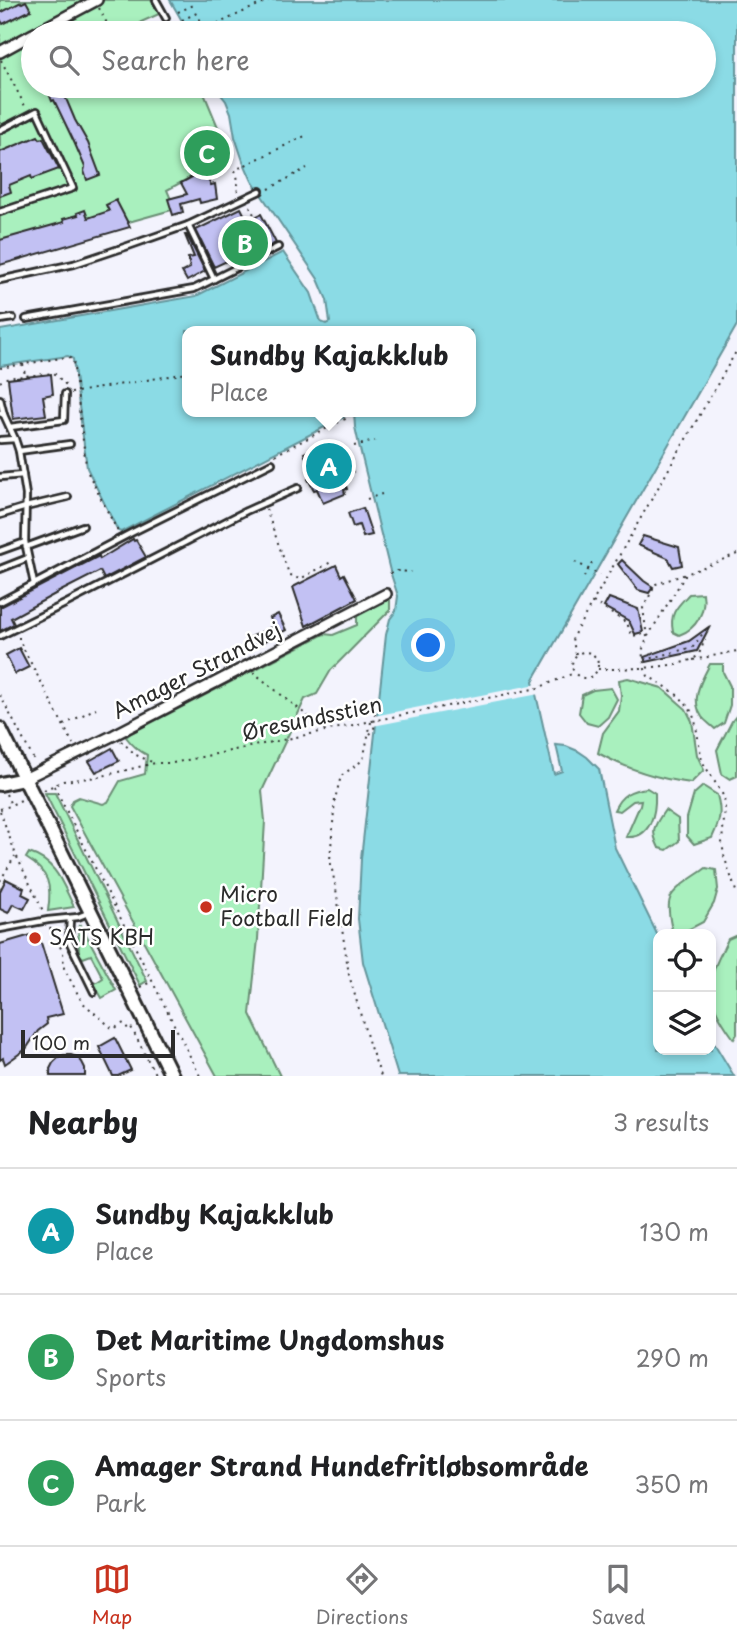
<!DOCTYPE html>
<html lang="en">
<head>
<meta charset="utf-8">
<style>
  body { margin:0; font-family:"Playpen Sans",sans-serif; background:#f6f6f6; color:#202124 }
  .controls { position:absolute; right:21px; bottom:21px; display:grid; overflow:hidden; border-radius:14px; box-shadow:0 4px 10px #0003 }
  .controls button { width:63px; height:63px; display:grid; place-items:center; padding:0; border:0; border-bottom:2px solid #e0e0e0; background:#fff; color:#202124; font:35px sans-serif }
  .scale { position:absolute; left:21px; bottom:18px; width:154px; box-sizing:border-box; padding-left:7px; border:4px solid #2b2b2b; border-top:0; font-size:19px; line-height:24px; white-space:nowrap; color:#2b2b2b; -webkit-text-stroke:5px #fff; paint-order:stroke }
  .you { position:absolute; left:429px; top:646px; width:24px; height:24px; margin:-18px; border:5px solid #fff; border-radius:50%; background:#1a73e8; box-shadow:0 0 0 10px #1a73e833 }
  .badge { display:grid; place-items:center; width:46px; height:46px; border-radius:50%; background:#c8321e; color:#fff; font-size:23px; font-weight:700 }
  .pin { position:absolute; translate:-50% -50%; border:4px solid #fff; box-shadow:0 2px 7px #0006 }
  .popup { position:absolute; left:182px; top:326px; width:294px; height:91px; box-sizing:border-box; display:grid; place-content:center; border-radius:14px; background:#fff; filter:drop-shadow(0 2px 5px #0005); font-size:23px; white-space:nowrap; color:#757577 }
  .popup b { font-size:26px; color:#202124 }
  .popup::after { content:''; position:absolute; left:50%; top:100%; margin-left:-14px; border:14px solid transparent; border-top-color:#fff }
  .list { margin:0; padding:0; list-style:none }
  h2 { display:flex; justify-content:space-between; align-items:center; height:91px; margin:0; padding:0 28px; font-size:30px }
  h2 small { font-size:23px; font-weight:400; color:#757577 }
  .list li { display:grid; grid-template-columns:46px 1fr auto; gap:21px; align-items:center; box-sizing:border-box; height:126px; padding:0 28px; border-top:2px solid #e0e0e0 }
  .list b { display:block; font-size:26px; white-space:nowrap }
  .list p { margin:0; font-size:23px; white-space:nowrap; color:#757577 }
  .list em { font-size:23px; font-style:normal; color:#757577 }
  .icon { flex:none; width:38px; height:38px; fill:none; stroke:currentColor; stroke-width:2; stroke-linecap:round; stroke-linejoin:round }
  .map { position:relative; flex:none; width:737px; height:1076px; overflow:hidden }
  .search { position:absolute; background:#fff; box-shadow:0 4px 10px #0003; left:21px; right:21px; top:21px; height:77px; display:flex; align-items:center; gap:18px; box-sizing:border-box; padding:0 24px; border-radius:38px; color:#757577; font-size:26px }
  .sheet { height:469px; background:#fff }
  nav { display:flex; justify-content:space-around; align-items:center; box-sizing:border-box; height:98px; border-top:2px solid #e0e0e0; background:#fff; font-size:19px; color:#757577 }
  nav a { display:grid; justify-items:center; gap:4px }
  nav .on { color:#c8321e }
  .map>svg:first-child { display:block }
</style>
</head>
<body>
<div class="map">
<svg width="737" height="1076" viewBox="0 0 737 1076">
  <rect width="100%" height="100%" fill="#f3f3fd"/>
  <filter id="ink" filterUnits="userSpaceOnUse"><feTurbulence type="fractalNoise" baseFrequency=".0143" numOctaves="2"/><feDisplacementMap in="SourceGraphic" scale="14" xChannelSelector="R" yChannelSelector="G"/><feConvolveMatrix kernelMatrix="1 2 1 2 8 2 1 2 1" color-interpolation-filters="sRGB"/></filter>
  <g filter="url(#ink)">
    <g fill="#a9f0be" stroke="#6a8e74" stroke-width="2">
      <polygon points="0,0 151,0 159,14 141,22 146,33 33,33 33,86 201,86 230,156 167,190 175,209 0,258"/>
      <path d="M703 593C706 611 697 629 679 635L673 632C669 613 677 607 689 594Z"/>
      <path d="M390 599V610L331 670 317 694 305 699 262 791 265 821 258 939 250 1014 280 1076H217L70 806 73 800 79 797 103 804 108 802 120 781 145 774 147 755C137 750 132 745 126 737L131 733 324 634 333 635 357 625V616Z"/>
      <path d="M710 664H723V672L730 686V705L724 723 715 729C711 725 705 721 702 717 690 699 701 681 710 664Z"/>
      <path d="M628 678 662 688 686 709 692 721 697 755 704 770 691 783C658 779 627 769 598 753L603 733 619 711 621 695 619 680Z"/>
      <polygon points="611,688 617,699 608,717 598,726 587,723 579,713 582,695 593,690"/>
      <polygon points="737,715 737,776 730,779 722,774 717,750 732,721"/>
      <path d="M703 786 717 795C722 813 720 821 712 838L694 844 687 836V818L694 794Z"/>
      <path d="M647 788 655 793C656 813 651 839 626 837L640 805 641 800 633 801 620 811 614 810C621 794 631 790 647 788Z"/>
      <polygon points="45,793 55,793 147,981 140,985"/>
      <path d="M665 810 678 819 679 841 667 850 659 848C650 830 654 826 665 810Z"/>
      <path d="M29 853C57 862 62 883 74 907L48 911C52 885 49 872 26 858Z"/>
      <path d="M706 868 716 870 718 889 714 903 703 922 680 934H673C671 926 667 907 670 899 673 888 697 875 706 868Z"/>
      <polygon points="81,925 116,990 102,998 94,984 103,978 91,955 83,958 79,954 78,927"/>
      <path d="M737 935V1034L734 1039C721 1021 706 999 712 976 715 963 723 950 728 939Z"/>
    </g>
    <polygon fill="#8bdbe5" stroke="#65959b" stroke-width="2" points="170,0 737,0 737,325 533,681 554,774 562,771 556,745 566,746 578,751 587,757 599,769 615,848 658,936 658,1050 711,1050 711,1038 734,1076 398,1076 363,962 358,919 361,859 386,635 390,619 396,611 398,596 390,571 359,445 355,427 354,412 471,412 471,331 187,331 187,412 342,412 344,417 121,532 118,531 87,468 73,359 68,356 0,366 0,330 196,296 283,252 311,293 321,322 326,324 330,322 327,300 318,279 252,181 243,161 235,137 231,113 226,101 214,86 704,86 704,33 189,33"/>
    <polygon fill="#f3f3fd" points="537,684 539,694 373,726 374,716"/>
    <g fill="#c2c1f3" stroke="#2b2b2b" stroke-width="2">
      <polygon points="26,1 31,10 3,24 0,19 0,13 21,2 22,3"/>
      <polygon points="56,87 58,91 62,89 75,120 88,143 100,175 87,180 84,171 85,167 75,144 54,100 52,101 48,91"/>
      <polygon points="38,136 40,139 43,138 59,169 32,179 31,176 9,185 11,192 0,196 0,152"/>
      <polygon points="203,171 211,185 215,184 217,199 200,203 199,199 181,204 183,212 173,215 168,199 187,194 181,183"/>
      <polygon points="116,200 130,227 0,265 0,240 64,222 63,219 78,215 77,213 85,210 88,218 109,211 106,205"/>
      <polygon points="241,208 249,224 233,232 242,249 261,239 251,219 261,214 276,243 233,264 231,259 214,267 196,230"/>
      <polygon points="185,235 187,235 205,271 187,281 182,272 190,268 188,258 194,257"/>
      <polygon points="51,374 53,394 43,396 46,415 13,419 8,379"/>
      <polygon points="328,442 331,447 333,446 340,461 346,458 353,472 343,476 347,489 344,490 345,494 323,503 317,489 314,490 308,479 313,476 304,453"/>
      <polygon points="363,508 372,535 363,537 359,525 353,527 348,513"/>
      <polygon points="643,536 679,547 682,565 673,567 668,558 638,545"/>
      <polygon points="133,539 134,541 136,540 146,557 104,579 100,571 57,593 11,618 14,624 0,631 0,607 99,556 100,559"/>
      <polygon points="622,560 644,581 653,587 649,593 638,590 618,564"/>
      <polygon points="336,565 341,576 344,574 357,599 306,626 293,587"/>
      <polygon points="609,598 638,609 643,632 635,634 629,621 604,607"/>
      <polygon points="278,614 286,630 253,647 249,638 274,626 270,618"/>
      <polygon points="710,626 697,651 646,662 644,657 689,641"/>
      <polygon points="19,648 29,667 15,674 6,655"/>
      <polygon points="112,748 119,761 96,772 89,761"/>
      <polygon points="6,879 24,888 22,894 30,898 24,909 13,904 8,913 0,909 0,891"/>
      <polygon points="38,933 63,1014 46,1018 47,1024 38,1031 26,1049 5,1064 3,1058 0,1060 0,944"/>
      <polygon points="115,1038 131,1070 118,1076 113,1076 99,1047"/>
      <polygon points="64,1055 71,1055 77,1057 82,1062 85,1068 85,1076 51,1076 50,1069 53,1063 58,1058"/>
    </g>
    <g fill="none" stroke-linecap="round" stroke-linejoin="round">
      <defs>
        <g id="lane">
          <polyline points="156,0 166,18"/>
          <polyline points="0,130 37,111 73,188 0,212"/>
          <polyline points="214,279 278,247"/>
          <polyline points="0,280 74,264 128,246 188,225 260,191"/>
          <polyline points="26,319 194,289 214,279 188,225"/>
          <polyline points="0,320 13,318"/>
          <polyline points="0,399 4,415"/>
          <polyline points="0,413 4,415 15,439 19,451 26,495 25,542 34,584"/>
          <polyline points="10,427 64,420 65,394"/>
          <polyline points="0,440 15,439"/>
          <polyline points="19,451 70,444"/>
          <polyline points="0,477 23,475"/>
          <polyline points="0,515 26,507 68,497"/>
          <polyline points="26,547 83,526"/>
          <polyline points="0,551 25,542"/>
          <polyline points="0,569 28,558"/>
          <polyline points="0,602 131,533 272,463"/>
          <polyline points="0,636 67,603 246,511 298,488"/>
          <polyline points="70,918 69,941 94,992"/>
          <polyline points="0,929 48,920 78,917 88,913"/>
        </g>
        <g id="street">
          <polyline points="35,33 97,0"/>
          <polyline points="0,52 33,34"/>
          <polyline points="24,779 114,735 386,594"/>
        </g>
        <g id="secondary">
          <polyline points="0,729 172,1076"/>
          <polyline points="0,784 24,779"/>
        </g>
      </defs>
      <use href="#lane" stroke="#2b2b2b" stroke-width="10"/>
      <use href="#street" stroke="#2b2b2b" stroke-width="14"/>
      <use href="#secondary" stroke="#2b2b2b" stroke-width="18"/>
      <g stroke="#2b2b2b" stroke-width="2" stroke-dasharray="2 5" stroke-linecap="butt">
        <polyline points="99,8 112,33"/>
        <polyline points="178,12 196,4"/>
        <polyline points="182,20 201,11"/>
        <polyline points="186,25 201,19"/>
        <polyline points="198,33 269,0"/>
        <polyline points="1,60 26,108"/>
        <polyline points="269,189 307,168"/>
        <polyline points="238,191 236,186 239,183 235,170 305,136"/>
        <polyline points="250,206 255,217"/>
        <polyline points="23,364 25,375"/>
        <polyline points="0,368 68,357 73,360 86,465"/>
        <polyline points="0,382 5,378 54,373 68,387"/>
        <polyline points="71,393 187,373"/>
        <polyline points="354,446 375,441"/>
        <polyline points="275,455 345,419 343,412"/>
        <polyline points="88,473 118,532"/>
        <polyline points="367,499 382,494"/>
        <path d="M266 509 288 571C291 577 296 579 302 578L333 561"/>
        <polyline points="737,554 686,574 648,636 642,651 645,669 648,676 668,688 680,697 690,709 695,720 702,761 724,797 725,808 722,842 724,856 737,894"/>
        <polyline points="575,562 600,575"/>
        <polyline points="390,573 397,571 411,572"/>
        <polyline points="584,577 593,561"/>
        <polyline points="593,602 627,623 632,636 645,634"/>
        <polyline points="19,637 19,640 73,744"/>
        <polyline points="647,637 643,608 656,584 686,574"/>
        <circle cx="585" cy="665" r="13"/>
        <polyline points="576,654 572,638 737,350"/>
        <polyline points="645,660 693,647 706,629"/>
        <polyline points="693,660 737,651"/>
        <path d="M598 669C617 669 687 669 698 655 701 651 703 644 705 639"/>
        <polyline points="253,672 325,730"/>
        <polyline points="0,695 35,762"/>
        <polyline points="371,722 363,760 341,776 335,799 330,860 336,889 349,975 370,1047 381,1076"/>
        <polyline points="64,725 96,708"/>
        <polyline points="370,734 374,730 375,712"/>
        <polyline points="121,741 136,755 154,763"/>
        <polyline points="54,786 200,1076"/>
        <polyline points="44,790 63,781 98,777 155,763 173,763 372,721 538,688 574,673"/>
        <polyline points="6,794 11,805 23,799"/>
        <polyline points="0,809 10,806"/>
        <polyline points="0,811 16,855 44,913"/>
        <polyline points="0,881 15,856"/>
        <polyline points="50,928 63,952 64,968 82,1002 113,1029 124,1023 128,1029 131,1027 156,1076"/>
        <polyline points="140,987 151,982"/>
      </g>
      <use href="#lane" stroke="#fff" stroke-width="4.5"/>
      <use href="#street" stroke="#fff" stroke-width="9"/>
      <use href="#secondary" stroke="#fff" stroke-width="12"/>
    </g>
  </g>
  <g fill="#c8321e" stroke="#fff" stroke-width="2.5">
    <circle cx="206" cy="907" r="7"/>
    <circle cx="35" cy="938" r="7"/>
  </g>
  <g text-anchor="middle" stroke-width="5" stroke-linejoin="round" paint-order="stroke">
    <g font-size="21" fill="#2b2b2b" stroke="#fff">
      <text transform="translate(197 671) rotate(-27)" y="7">Amager Strandvej</text>
      <text transform="translate(312 719) rotate(-12)" y="7">Øresundsstien</text>
    </g>
    <g font-size="21" fill="#2b2b2b" stroke="#fff" text-anchor="start">
      <text x="220" y="902">Micro<tspan x="220" dy="24">Football Field</tspan></text>
      <text x="49" y="945">SATS KBH</text>
    </g>
  </g>
</svg>
<div class="controls">
<button><svg class="icon" aria-label="locate" viewBox="0 0 24 24"><circle cx="12" cy="12" r="6"/><path d="M12 2v4M12 18v4M2 12h4M18 12h4"/></svg></button>
<button><svg class="icon" aria-label="layers" viewBox="0 0 24 24"><path d="M12 4l9 5-9 5-9-5zM3 14l9 5 9-5"/></svg></button>
</div>
<div class="scale">100 m</div>
<div class="you"></div>
<div class="pin badge" style="left:329px;top:466px;background:#0f9aa8">A</div>
<div class="popup"><b>Sundby Kajakklub</b>Place</div>
<div class="pin badge" style="left:245px;top:243px;background:#2e9e5b">B</div>
<div class="pin badge" style="left:207px;top:153px;background:#2e9e5b">C</div>
<div class="search"><svg class="icon" aria-label="search" viewBox="0 0 24 24"><circle cx="10" cy="10" r="6"/><path d="M15 15l6 6"/></svg>Search here</div>
</div>
<section class="sheet">
<h2>Nearby<small>3 results</small></h2>
<ul class="list">
<li><span class="badge" style="background:#0f9aa8">A</span><div><b>Sundby Kajakklub</b><p>Place</p></div><em>130 m</em></li>
<li><span class="badge" style="background:#2e9e5b">B</span><div><b>Det Maritime Ungdomshus</b><p>Sports</p></div><em>290 m</em></li>
<li><span class="badge" style="background:#2e9e5b">C</span><div><b>Amager Strand Hundefritløbsområde</b><p>Park</p></div><em>350 m</em></li>
</ul>
</section>
<nav>
<a class="on"><svg class="icon" aria-label="map" viewBox="0 0 24 24"><path d="M3 6l6-2 6 2 6-2v14l-6 2-6-2-6 2zM9 4v14M15 6v14"/></svg>Map</a>
<a><svg class="icon" aria-label="directions" viewBox="0 0 24 24"><path d="M12 3l9 9-9 9-9-9zM9 14v-3h6M13 9l2 2-2 2"/></svg>Directions</a>
<a><svg class="icon" aria-label="saved" viewBox="0 0 24 24"><path d="M7 4h10v16l-5-4-5 4z"/></svg>Saved</a>
</nav>
</body>
</html>
